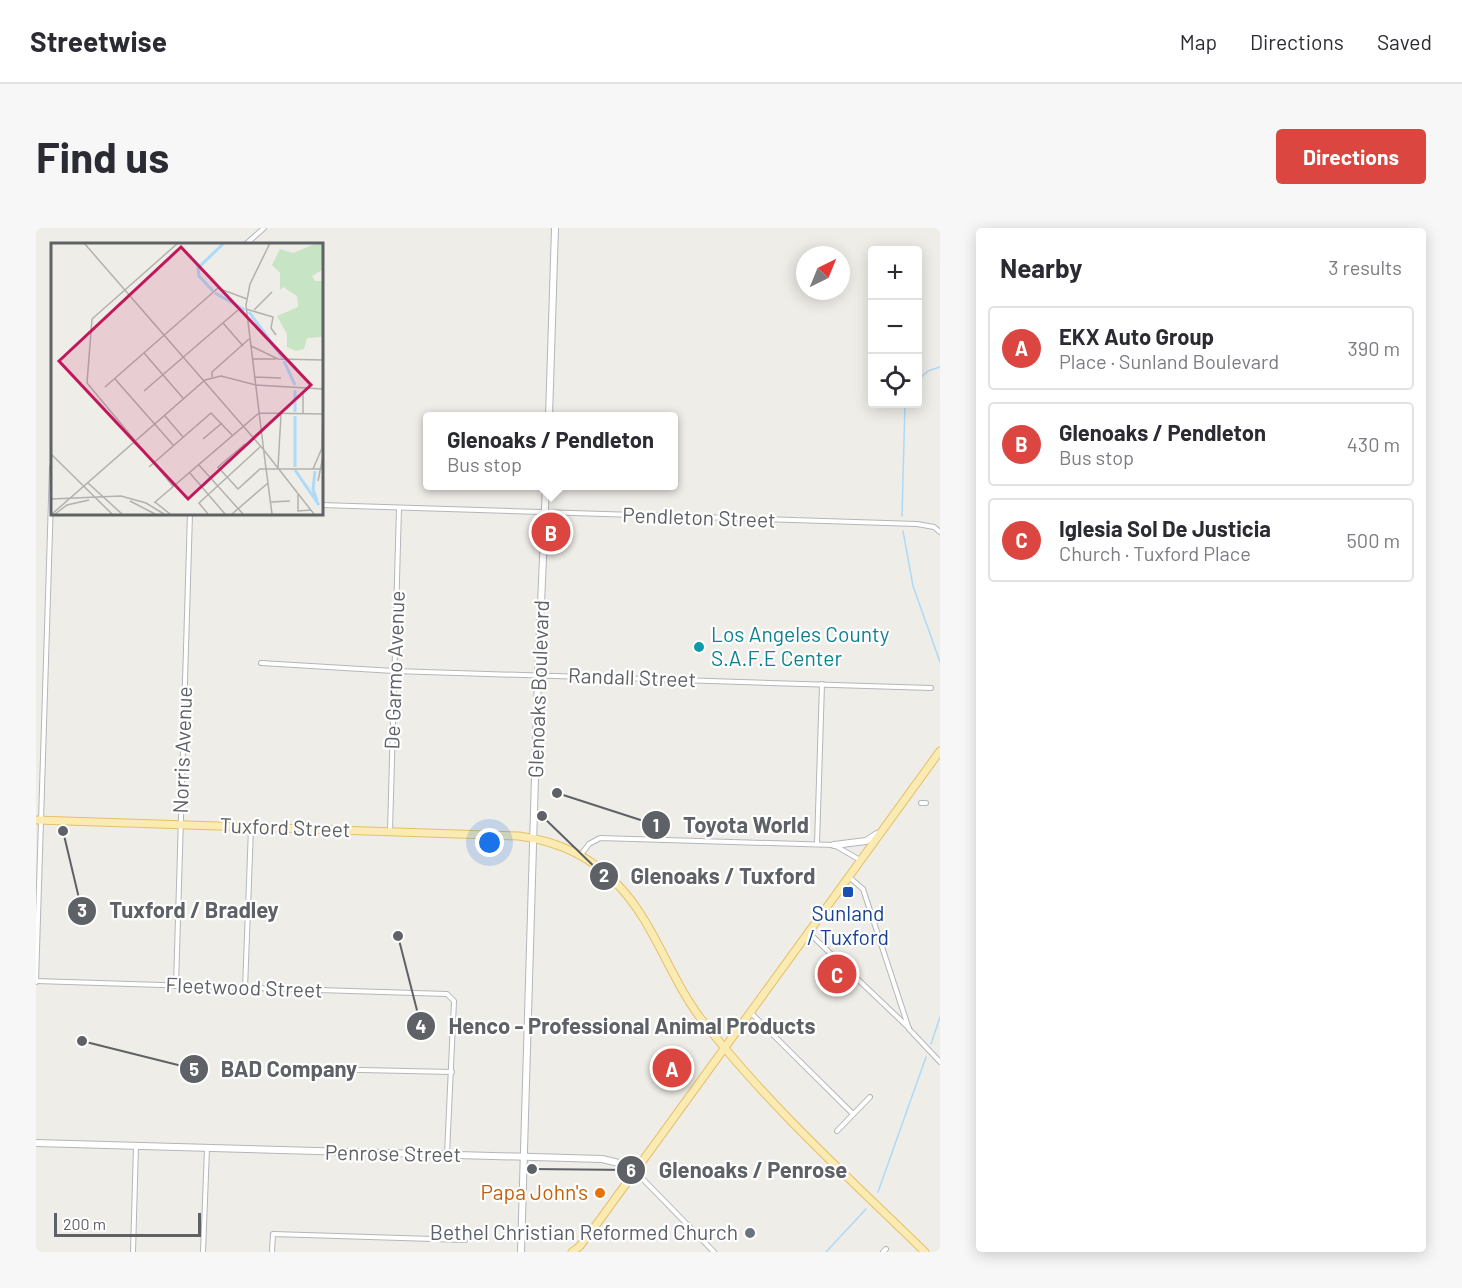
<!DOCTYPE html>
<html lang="en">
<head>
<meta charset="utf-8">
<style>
  body { margin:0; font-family:Barlow,sans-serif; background:#f7f7f7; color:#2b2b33 }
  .controls { position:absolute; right:18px; top:18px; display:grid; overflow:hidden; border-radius:6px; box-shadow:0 3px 15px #0003 }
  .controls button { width:54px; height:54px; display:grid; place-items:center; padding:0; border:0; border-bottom:2px solid #e1e1e2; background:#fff; color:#2b2b33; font:30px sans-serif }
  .compass { position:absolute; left:760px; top:18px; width:54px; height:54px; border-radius:50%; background:#fff; box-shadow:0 3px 15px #0003; rotate:43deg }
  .scale { position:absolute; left:18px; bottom:15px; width:147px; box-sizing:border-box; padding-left:6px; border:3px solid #5e6266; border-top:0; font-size:16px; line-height:21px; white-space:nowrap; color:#5e6266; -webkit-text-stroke:4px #fff; paint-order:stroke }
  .you { position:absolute; left:454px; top:615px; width:21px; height:21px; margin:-15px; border:4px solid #fff; border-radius:50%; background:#1a73e8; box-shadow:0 0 0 9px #1a73e833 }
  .badge { display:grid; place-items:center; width:39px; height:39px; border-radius:50%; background:#dc4640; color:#fff; font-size:20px; font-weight:700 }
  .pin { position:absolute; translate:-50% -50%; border:3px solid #fff; box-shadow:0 2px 6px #0006 }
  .popup { position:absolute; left:387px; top:184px; width:255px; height:78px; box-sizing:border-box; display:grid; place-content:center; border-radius:6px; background:#fff; filter:drop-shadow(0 2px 4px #0005); font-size:20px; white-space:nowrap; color:#7c7c81 }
  .popup b { font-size:22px; color:#2b2b33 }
  .popup::after { content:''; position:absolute; left:50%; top:100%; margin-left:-12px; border:12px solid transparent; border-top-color:#fff }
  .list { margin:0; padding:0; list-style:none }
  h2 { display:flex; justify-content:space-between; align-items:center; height:78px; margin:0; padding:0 24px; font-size:26px }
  h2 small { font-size:20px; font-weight:400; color:#7c7c81 }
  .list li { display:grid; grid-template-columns:39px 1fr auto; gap:18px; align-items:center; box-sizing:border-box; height:84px; margin:0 12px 12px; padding:0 12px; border:2px solid #e1e1e2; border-radius:6px }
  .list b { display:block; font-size:22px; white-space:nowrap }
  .list p { margin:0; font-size:20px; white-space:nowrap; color:#7c7c81 }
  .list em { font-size:20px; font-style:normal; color:#7c7c81 }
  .icon { flex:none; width:33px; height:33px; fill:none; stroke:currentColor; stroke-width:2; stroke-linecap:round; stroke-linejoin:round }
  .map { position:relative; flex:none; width:904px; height:1024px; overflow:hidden; border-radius:6px }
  header { display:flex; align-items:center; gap:36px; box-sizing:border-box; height:84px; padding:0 30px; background:#fff; border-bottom:2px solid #e1e1e2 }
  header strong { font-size:28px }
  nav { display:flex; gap:33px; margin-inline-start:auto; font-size:21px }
  .intro { display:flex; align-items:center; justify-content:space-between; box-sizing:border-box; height:144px; padding:0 36px }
  h1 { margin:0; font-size:42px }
  .button { padding:15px 27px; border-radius:6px; background:#dc4640; color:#fff; font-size:21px; font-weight:700 }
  main { display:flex; gap:36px; padding:0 36px }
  aside { flex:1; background:#fff; border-radius:6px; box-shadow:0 3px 15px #0003 }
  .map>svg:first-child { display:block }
</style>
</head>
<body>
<header>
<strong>Streetwise</strong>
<nav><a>Map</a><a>Directions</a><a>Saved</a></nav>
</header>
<div class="intro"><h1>Find us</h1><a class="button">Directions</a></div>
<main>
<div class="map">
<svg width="904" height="1024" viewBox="0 0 904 1024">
  <rect width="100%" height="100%" fill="#efede7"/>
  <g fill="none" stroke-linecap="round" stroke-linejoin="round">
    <g stroke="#addaf8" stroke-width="1.5">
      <polyline points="882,152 892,143 904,139"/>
      <polyline points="866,288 869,176"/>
      <polyline points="867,303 877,358 904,434"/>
      <polyline points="895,816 904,789"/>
      <polyline points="842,964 890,829"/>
      <polyline points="790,1024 830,981"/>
    </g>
    <defs>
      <g id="street">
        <polyline points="210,16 228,0"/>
        <polyline points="285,277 881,296 898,299 904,304"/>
        <polyline points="225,435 358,443 895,460"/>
        <polyline points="885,575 890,575"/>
        <polyline points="354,603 363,280"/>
        <polyline points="781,616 786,456"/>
        <polyline points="544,628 553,616 564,610 798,617 824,632"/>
        <polyline points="813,649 827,661 873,801 904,834"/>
        <polyline points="773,705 873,800"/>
        <polyline points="0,753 411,766 418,773 411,926"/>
        <polyline points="0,754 16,239"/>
        <polyline points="140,758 154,285"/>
        <polyline points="209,761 215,600"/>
        <polyline points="715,785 817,886"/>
        <polyline points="280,841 416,844"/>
        <polyline points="801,903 834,869"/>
        <polyline points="599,943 678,1024"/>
        <polyline points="97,1024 100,918"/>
        <polyline points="167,1024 171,921"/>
        <polyline points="236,1024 237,1006 429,1012"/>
        <polyline points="847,1024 850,1021"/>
      </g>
      <g id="secondary">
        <polyline points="513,188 519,0"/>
        <polyline points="798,617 830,613 841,606"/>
        <polyline points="0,915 566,931 587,936 598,943"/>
        <polyline points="485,1024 502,448 510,258"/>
      </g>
      <g id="primary">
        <path d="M0 592 483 608C521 613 556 629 582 657 618 694 634 751 666 792 732 877 812 949 889 1024"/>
        <polyline points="536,1024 544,1018 563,993 904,523"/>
      </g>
    </defs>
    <use href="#street" stroke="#b4b7ba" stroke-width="6"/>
    <use href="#secondary" stroke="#b3b6ba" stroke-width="8"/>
    <use href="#primary" stroke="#e7bf68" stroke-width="9"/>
    <use href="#street" stroke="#fff" stroke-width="4"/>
    <use href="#secondary" stroke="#fff" stroke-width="6"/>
    <use href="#primary" stroke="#f9ebb2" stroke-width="7"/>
  </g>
  <circle fill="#0f9aa8" stroke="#fff" stroke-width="2" cx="663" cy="419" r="6"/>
  <rect fill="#1a4fb4" stroke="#fff" stroke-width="2" x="806" y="658" width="12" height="12" rx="3"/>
  <circle fill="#e8710a" stroke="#fff" stroke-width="2" cx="564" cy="965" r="6"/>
  <circle fill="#6b7280" stroke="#fff" stroke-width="2" cx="714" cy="1005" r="6"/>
  <g text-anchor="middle" stroke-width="4.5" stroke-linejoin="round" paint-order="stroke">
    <g font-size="21" fill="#5e6266" stroke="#fff">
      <text transform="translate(663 290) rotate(2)" y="7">Pendleton Street</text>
      <text transform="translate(359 442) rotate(-88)" y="7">De Garmo Avenue</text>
      <text transform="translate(596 450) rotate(2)" y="7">Randall Street</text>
      <text transform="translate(503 461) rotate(-88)" y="7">Glenoaks Boulevard</text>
      <text transform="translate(147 522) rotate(-88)" y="7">Norris Avenue</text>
      <text transform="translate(249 600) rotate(2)" y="7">Tuxford Street</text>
      <text transform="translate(208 760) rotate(2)" y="7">Fleetwood Street</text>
      <text transform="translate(357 926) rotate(1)" y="7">Penrose Street</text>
    </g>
    <g font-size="21" fill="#0d838f" stroke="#fff" text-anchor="start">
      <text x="675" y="414">Los Angeles County<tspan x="675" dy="24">S.A.F.E Center</tspan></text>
    </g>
    <g font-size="21" fill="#164399" stroke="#fff">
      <text x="812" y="693">Sunland<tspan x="812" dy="24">/ Tuxford</tspan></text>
    </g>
    <g font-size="21" fill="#c56008" stroke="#fff" text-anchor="end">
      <text x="552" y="972">Papa John's</text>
    </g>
    <g font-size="21" fill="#5b616d" stroke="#fff" text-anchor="end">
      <text x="702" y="1012">Bethel Christian Reformed Church</text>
    </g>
  </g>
  <g transform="translate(15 15)">
    <rect width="272" height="272" fill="#efede7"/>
    <path d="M266 0H271V27L261 33 264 38H271V94L256 95 253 106 245 108 236 104V91L226 73 247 64 246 53 232 44 229 47V30L221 22 229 6 242 10Z" fill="#c7e4c5"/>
    <path fill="none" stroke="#addaf8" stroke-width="3" d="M162 48 148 33 147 25 173 0M164 50 194 67M198 69 232 115M233 118 244 142M244 147V169M244 224V173M244 227 268 262M264 228 262 246 266 258"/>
    <path fill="none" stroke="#b1b1af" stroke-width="1.5" d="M33 0 212 206 263 271M195 66 222 74 220 85 225 92M203 67 221 49M172 80 192 103M200 103 227 116 272 117M93 110 132 155M202 116H225M161 134V129L198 96M204 134 230 135M64 136 123 203M54 144 167 45 196 56M93 148 187 67M208 170 272 171M252 171V149M114 173 132 194M152 196 171 180M194 201 167 224 187 246 209 226H272M0 211 61 271M147 221 192 271M98 224 160 170 181 192M215 225 221 271M227 225 230 171M215 226 195 62 199 41 219 0M262 226 271 205 272 168M138 229 174 271M267 238 272 213M37 240 71 271M122 243 36 140 41 76 127 0M247 251V268L260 267M0 256 70 253 95 260 113 271M79 258 104 271M104 259 119 271M220 259 239 258M103 260 208 170M1 271 154 137 170 133 205 142 272 146M4 271 16 262 38 257M157 271 148 260 209 204M181 271 217 240"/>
    <path fill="#c2185b" fill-opacity="0.15" stroke="#c2185b" stroke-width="3" d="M130 4 260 142 137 256 8 118Z"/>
    <rect width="272" height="272" fill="none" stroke="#5e6266" stroke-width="3"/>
  </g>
  <path fill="none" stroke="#5e6266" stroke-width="2" d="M521 565L620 597M506 588L568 648M27 603L46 683M362 708L385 798M46 813L158 841M496 941L595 942"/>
  <g fill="#5e6266" stroke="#fff" stroke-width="2">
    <circle cx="521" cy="565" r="6"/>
    <circle cx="506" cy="588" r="6"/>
    <circle cx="27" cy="603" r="6"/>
    <circle cx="362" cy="708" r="6"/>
    <circle cx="46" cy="813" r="6"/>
    <circle cx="496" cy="941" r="6"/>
    <circle cx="620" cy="597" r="15"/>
    <circle cx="568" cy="648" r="15"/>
    <circle cx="46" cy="683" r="15"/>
    <circle cx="385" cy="798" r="15"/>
    <circle cx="158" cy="841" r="15"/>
    <circle cx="595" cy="942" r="15"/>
  </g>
  <g font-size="18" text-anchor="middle" font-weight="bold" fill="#fff">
    <text x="620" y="604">1</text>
    <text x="568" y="654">2</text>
    <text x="46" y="689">3</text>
    <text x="385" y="805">4</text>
    <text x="158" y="848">5</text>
    <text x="595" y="949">6</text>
  </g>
  <g font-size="22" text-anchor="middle" font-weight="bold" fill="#5e6266" stroke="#fff" stroke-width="4.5" stroke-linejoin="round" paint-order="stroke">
    <text x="710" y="605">Toyota World</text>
    <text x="687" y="656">Glenoaks / Tuxford</text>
    <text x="158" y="690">Tuxford / Bradley</text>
    <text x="596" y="806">Henco - Professional Animal Products</text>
    <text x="253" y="849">BAD Company</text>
    <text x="717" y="950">Glenoaks / Penrose</text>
  </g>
</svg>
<div class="controls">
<button>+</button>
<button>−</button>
<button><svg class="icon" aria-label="locate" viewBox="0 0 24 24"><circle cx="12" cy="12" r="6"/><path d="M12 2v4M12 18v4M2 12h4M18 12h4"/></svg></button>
</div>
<svg class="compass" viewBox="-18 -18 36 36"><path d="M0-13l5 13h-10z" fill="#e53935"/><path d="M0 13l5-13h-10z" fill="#7c7c81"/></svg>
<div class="scale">200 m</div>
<div class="you"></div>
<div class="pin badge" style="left:636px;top:840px">A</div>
<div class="pin badge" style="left:515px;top:304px">B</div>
<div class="popup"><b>Glenoaks / Pendleton</b>Bus stop</div>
<div class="pin badge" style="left:801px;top:746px">C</div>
</div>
<aside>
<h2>Nearby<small>3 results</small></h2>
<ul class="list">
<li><span class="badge">A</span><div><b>EKX Auto Group</b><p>Place · Sunland Boulevard</p></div><em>390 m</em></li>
<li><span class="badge">B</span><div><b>Glenoaks / Pendleton</b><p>Bus stop</p></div><em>430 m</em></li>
<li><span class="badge">C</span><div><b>Iglesia Sol De Justicia</b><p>Church · Tuxford Place</p></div><em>500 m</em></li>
</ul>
</aside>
</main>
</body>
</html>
